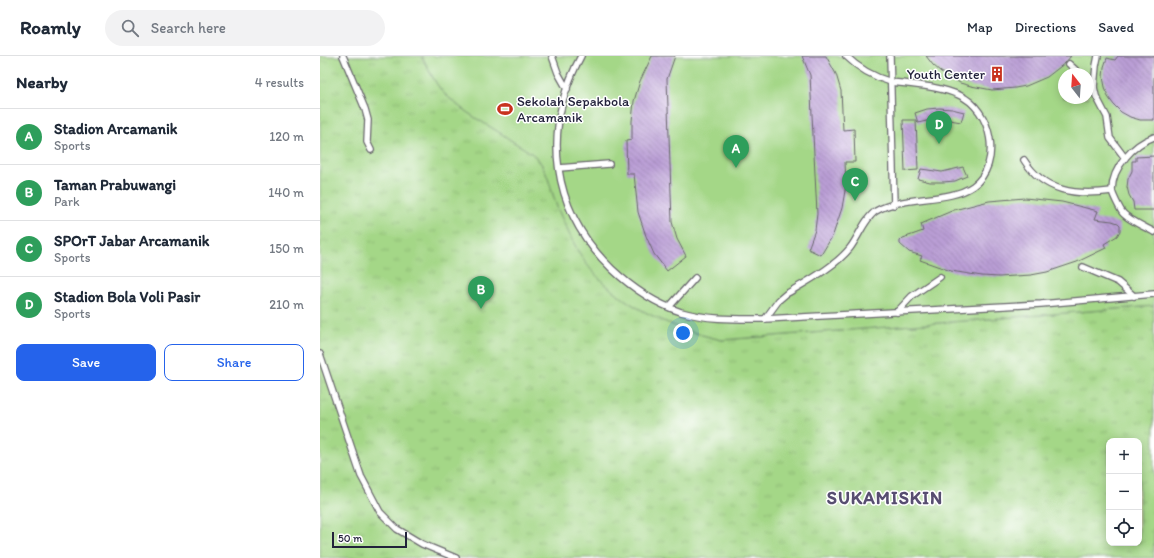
<!DOCTYPE html>
<html lang="en">
<head>
<meta charset="utf-8">
<style>
  body { margin:0; font-family:Itim,sans-serif; background:#f2f2f3; color:#1f2937 }
  .controls { position:absolute; right:12px; bottom:12px; display:grid; overflow:hidden; border-radius:8px; box-shadow:0 2px 10px #0003 }
  .controls button { width:36px; height:36px; display:grid; place-items:center; padding:0; border:0; border-bottom:1px solid #e0e1e3; background:#fff; color:#1f2937; font:20px sans-serif }
  .compass { position:absolute; left:738px; top:12px; width:36px; height:36px; border-radius:50%; background:#fff; box-shadow:0 2px 10px #0003; rotate:343deg }
  .scale { position:absolute; left:12px; bottom:10px; width:75px; box-sizing:border-box; padding-left:4px; border:2px solid #22223b; border-top:0; font-size:11px; line-height:14px; white-space:nowrap; color:#22223b; -webkit-text-stroke:3px #fff; paint-order:stroke }
  .you { position:absolute; left:363px; top:277px; width:14px; height:14px; margin:-10px; border:3px solid #fff; border-radius:50%; background:#1a73e8; box-shadow:0 0 0 6px #1a73e833 }
  .badge { display:grid; place-items:center; width:26px; height:26px; border-radius:50%; background:#2563eb; color:#fff; font-size:13px; font-weight:700 }
  .pin { position:absolute; translate:-50% -33px; filter:drop-shadow(0 1px 2px #0008) }
  .pin::after { content:''; position:absolute; top:21px; width:14px; height:12px; background:inherit; clip-path:polygon(0 0,100% 0,50% 100%) }
  .list { margin:0; padding:0; list-style:none }
  h2 { display:flex; justify-content:space-between; align-items:center; height:52px; margin:0; padding:0 16px; font-size:17px }
  h2 small { font-size:13px; font-weight:400; color:#747a83 }
  .list li { display:grid; grid-template-columns:26px 1fr auto; gap:12px; align-items:center; box-sizing:border-box; height:56px; padding:0 16px; border-top:1px solid #e0e1e3 }
  .list b { display:block; font-size:15px; white-space:nowrap }
  .list p { margin:0; font-size:13px; white-space:nowrap; color:#747a83 }
  .list em { font-size:13px; font-style:normal; color:#747a83 }
  .actions { display:flex; gap:8px; padding:12px 16px }
  .actions a { flex:1; padding:9px 0; border:1px solid #2563eb; border-radius:8px; text-align:center; font-size:14px; color:#2563eb }
  .actions .main { background:#2563eb; color:#fff }
  .icon { flex:none; width:22px; height:22px; fill:none; stroke:currentColor; stroke-width:2; stroke-linecap:round; stroke-linejoin:round }
  .map { position:relative; flex:none; width:834px; height:502px; overflow:hidden }
  header { display:flex; align-items:center; gap:24px; box-sizing:border-box; height:56px; padding:0 20px; background:#fff; border-bottom:1px solid #e0e1e3 }
  header strong { font-size:19px }
  nav { display:flex; gap:22px; margin-inline-start:auto; font-size:14px }
  .search { width:280px; height:36px; background:#f2f2f3; display:flex; align-items:center; gap:10px; box-sizing:border-box; padding:0 14px; border-radius:22px; color:#747a83; font-size:15px }
  main { display:flex }
  aside { flex:1; background:#fff }
  .map>svg:first-child { display:block }
</style>
</head>
<body>
<header>
<strong>Roamly</strong>
<div class="search"><svg class="icon" aria-label="search" viewBox="0 0 24 24"><circle cx="10" cy="10" r="6"/><path d="M15 15l6 6"/></svg>Search here</div>
<nav><a>Map</a><a>Directions</a><a>Saved</a></nav>
</header>
<main>
<aside>
<h2>Nearby<small>4 results</small></h2>
<ul class="list">
<li><span class="badge" style="background:#2e9e5b">A</span><div><b>Stadion Arcamanik</b><p>Sports</p></div><em>120 m</em></li>
<li><span class="badge" style="background:#2e9e5b">B</span><div><b>Taman Prabuwangi</b><p>Park</p></div><em>140 m</em></li>
<li><span class="badge" style="background:#2e9e5b">C</span><div><b>SPOrT Jabar Arcamanik</b><p>Sports</p></div><em>150 m</em></li>
<li><span class="badge" style="background:#2e9e5b">D</span><div><b>Stadion Bola Voli Pasir</b><p>Sports</p></div><em>210 m</em></li>
</ul>
<div class="actions"><a class="main">Save</a><a>Share</a></div>
</aside>
<div class="map">
<svg width="834" height="502" viewBox="0 0 834 502">
  <defs>
    <pattern id="grass-tufts" width="24" height="20" patternUnits="userSpaceOnUse"><rect width="24" height="20" fill="#a4d787"/><path d="M3 7l-1-3M5 7V3M7 7l1-3M15 17l-1-3M17 17v-4M19 17l1-3" fill="none" stroke="#8db875"/></pattern>
    <pattern id="building-back-hatch" width="6" height="6" patternUnits="userSpaceOnUse"><rect width="6" height="6" fill="#ba9ed5"/><path d="M-1 5l2 2M0 0l6 6M5-1l2 2" fill="none" stroke="#9780ae"/></pattern>
  </defs>
  <rect width="100%" height="100%" fill="#fff"/>
  <filter id="ink" filterUnits="userSpaceOnUse"><feTurbulence type="fractalNoise" baseFrequency=".025" numOctaves="2"/><feDisplacementMap in="SourceGraphic" scale="8" xChannelSelector="R" yChannelSelector="G"/><feConvolveMatrix kernelMatrix="1 2 1 2 8 2 1 2 1" color-interpolation-filters="sRGB"/></filter>
  <filter id="wash" filterUnits="userSpaceOnUse"><feTurbulence type="fractalNoise" baseFrequency=".012" numOctaves="4" result="noise"/><feDisplacementMap in="SourceGraphic" scale="16" xChannelSelector="R" yChannelSelector="G"/><feGaussianBlur stdDeviation="0.9" result="paint"/><feColorMatrix in="noise" values="0 0 0 0 0 0 0 0 0 0 0 0 0 0 0 0 0 1.4 0 .05"/><feComposite in="paint" operator="in"/></filter>
  <g filter="url(#wash)">
    <rect width="100%" height="100%" fill="#ebe5c8"/>
    <path fill="url(#grass-tufts)" stroke="#637c61" fill-rule="evenodd" d="M0 0H101C108 12 114 26 123 36 126 40 131 43 134 46 152 62 173 71 192 85 200 90 210 95 217 102 229 115 232 141 240 158 247 174 255 191 266 206 296 248 352 273 402 284L834 250V502H0ZM789 385H819V487H789Z"/>
    <path fill="#a4d787" stroke="#637c61" fill-rule="evenodd" d="M102 0H834V250L402 284C352 273 296 248 265 206 255 191 247 174 240 158 232 141 229 115 217 102 210 95 200 90 192 85 173 71 152 62 134 46 131 43 126 40 123 36 114 26 108 12 102 0ZM744 18H768V42H744Z"/>
    <g id="blocks">
      <g fill="url(#building-back-hatch)">
        <polygon points="332,0 355,0 347,23 352,166 357,183 366,200 347,215 334,198 326,180 318,156 314,118 307,118 306,85 312,84 312,65 314,45 320,25"/>
        <polygon points="482,0 506,0 516,18 521,35 523,74 534,73 535,106 525,106 526,129 522,152 513,179 501,199 488,193 495,174 497,158 490,19"/>
        <polygon points="606,0 751,0 745,7 727,21 706,30 695,32 672,34 651,30 640,27 621,16 613,9"/>
        <polygon points="798,0 834,0 834,64 820,64 810,61 801,56 794,49 788,41 785,31 783,21 784,11 787,2 795,4"/>
        <polygon points="619,52 632,53 644,56 641,66 619,62 598,67 595,57 607,53"/>
        <polygon points="583,64 596,64 598,114 585,115"/>
        <polygon points="834,100 834,154 814,154 813,146 809,139 807,131 808,123 812,115 812,105 816,105 816,101"/>
        <polygon points="643,111 647,120 635,125 623,126 610,126 598,123 601,113 622,116"/>
        <polygon points="705,142 742,146 778,155 775,163 792,165 798,167 800,169 800,175 797,180 784,188 786,192 757,206 727,216 711,219 679,221 662,220 631,215 600,204 602,200 589,196 580,188 580,185 583,182 603,175 601,168 634,154 669,145"/>
      </g>
    </g>
  </g>
  <g filter="url(#ink)">
    <use href="#blocks" fill-opacity="0" stroke="#68666c" stroke-width="1"/>
    <g fill="none" stroke-linecap="round" stroke-linejoin="round">
      <defs>
        <g id="lane">
          <polyline points="23,0 45,53 48,64 47,86 51,94"/>
          <polyline points="232,0 238,17 247,33"/>
          <path d="M261 0C221 74 231 154 292 213 312 232 334 247 361 256 389 264 416 263 445 263L721 248 834 238"/>
          <polyline points="570,0 574,149"/>
          <polyline points="778,0 776,10 774,31 776,40 787,61 790,82 805,102"/>
          <polyline points="749,8 760,18"/>
          <polyline points="768,25 774,31"/>
          <path d="M834 81C814 88 792 111 792 134 792 138 800 153 802 156 808 164 825 171 834 176"/>
          <path d="M704 104C724 136 756 140 792 135"/>
          <polyline points="239,112 289,108"/>
          <polyline points="763,211 798,226 814,240"/>
          <polyline points="349,251 375,222"/>
          <polyline points="577,256 592,240 620,221"/>
          <path d="M445 263 459 244 466 238C486 226 516 210 530 192 538 182 545 162 556 155 583 139 629 147 653 130 683 108 672 53 639 39 623 32 605 30 589 28 583 27 576 27 571 26 554 21 538 12 526 0"/>
          <polyline points="0,298 41,420 60,456 77,473 102,488 136,502"/>
        </g>
      </defs>
      <use href="#lane" stroke="#68666c" stroke-width="8"/>
      <use href="#lane" stroke="#fff" stroke-width="5.5"/>
    </g>
  </g>
  <defs>
    <symbol id="building-bare" viewBox="-9 -9 18 18"><path d="M-4-6H4V6H1V3H-1V6H-4ZM-2.5-4.3h1.7v1.8h-1.7ZM.8-4.3h1.7v1.8H.8ZM-2.5-1h1.7V.8h-1.7ZM.8-1h1.7V.8H.8Z" fill="#c8321e" stroke="#fff" stroke-width="2.5" paint-order="stroke"/></symbol>
    <symbol id="stadium-bare" viewBox="-9 -9 18 18"><path d="M0-5a6.5 5 0 1 0 0 10a6.5 5 0 1 0 0-10ZM-3.5-1.8h7v3.6h-7Z" fill="#c8321e" stroke="#fff" stroke-width="2.5" paint-order="stroke"/></symbol>
  </defs>
  <g fill-rule="evenodd">
    <use href="#building-bare" x="666" y="7" width="22" height="22"/>
    <use href="#stadium-bare" x="174" y="42" width="22" height="22"/>
  </g>
  <g text-anchor="middle" stroke-width="3" stroke-linejoin="round" paint-order="stroke">
    <g font-size="14" fill="#22223b" stroke="#fff" text-anchor="end">
      <text x="665" y="23">Youth Center</text>
      <text x="197" y="50" text-anchor="start">Sekolah Sepakbola<tspan x="197" dy="16">Arcamanik</tspan></text>
    </g>
    <g font-size="18" font-weight="bold" letter-spacing="1" fill="#574d71" stroke="#fff">
      <text x="565" y="448">SUKAMISKIN</text>
    </g>
  </g>
</svg>
<div class="controls">
<button>+</button>
<button>−</button>
<button><svg class="icon" aria-label="locate" viewBox="0 0 24 24"><circle cx="12" cy="12" r="6"/><path d="M12 2v4M12 18v4M2 12h4M18 12h4"/></svg></button>
</div>
<svg class="compass" viewBox="-18 -18 36 36"><path d="M0-13l5 13h-10z" fill="#e53935"/><path d="M0 13l5-13h-10z" fill="#747a83"/></svg>
<div class="scale">50 m</div>
<div class="you"></div>
<div class="pin badge" style="left:416px;top:112px;background:#2e9e5b">A</div>
<div class="pin badge" style="left:161px;top:253px;background:#2e9e5b">B</div>
<div class="pin badge" style="left:535px;top:145px;background:#2e9e5b">C</div>
<div class="pin badge" style="left:619px;top:88px;background:#2e9e5b">D</div>
</div>
</main>
</body>
</html>
